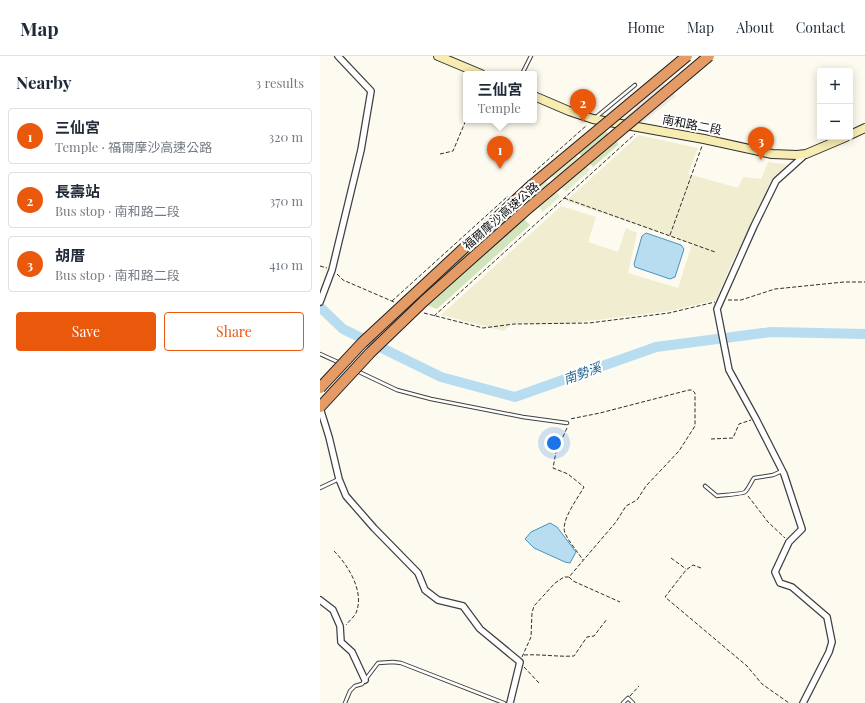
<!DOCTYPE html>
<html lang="en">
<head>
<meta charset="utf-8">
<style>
  body { margin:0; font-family:"Playfair Display","Noto Sans TC",serif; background:#f2f2f3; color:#1f2937 }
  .controls { position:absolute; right:12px; top:12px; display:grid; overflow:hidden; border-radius:4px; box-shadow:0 2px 10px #0003 }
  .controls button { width:36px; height:36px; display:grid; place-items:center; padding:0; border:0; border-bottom:1px solid #e0e1e3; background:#fff; color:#1f2937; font:20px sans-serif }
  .you { position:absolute; left:234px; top:387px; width:14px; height:14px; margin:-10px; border:3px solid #fff; border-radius:50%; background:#1a73e8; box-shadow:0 0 0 6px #1a73e833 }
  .badge { display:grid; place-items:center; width:26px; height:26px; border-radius:50%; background:#ea580c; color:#fff; font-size:13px; font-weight:700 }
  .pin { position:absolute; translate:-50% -33px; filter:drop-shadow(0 1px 2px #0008) }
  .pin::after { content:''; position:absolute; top:21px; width:14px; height:12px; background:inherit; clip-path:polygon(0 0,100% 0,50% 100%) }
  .popup { position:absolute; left:143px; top:15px; width:74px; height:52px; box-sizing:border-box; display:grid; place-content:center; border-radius:4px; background:#fff; filter:drop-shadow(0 1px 3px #0005); font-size:13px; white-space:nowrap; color:#747a83 }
  .popup b { font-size:15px; color:#1f2937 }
  .popup::after { content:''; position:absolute; left:50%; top:100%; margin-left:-8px; border:8px solid transparent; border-top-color:#fff }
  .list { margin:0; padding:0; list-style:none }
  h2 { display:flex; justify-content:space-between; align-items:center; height:52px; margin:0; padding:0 16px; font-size:17px }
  h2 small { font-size:13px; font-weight:400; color:#747a83 }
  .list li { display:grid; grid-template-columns:26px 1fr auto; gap:12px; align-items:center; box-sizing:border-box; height:56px; margin:0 8px 8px; padding:0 8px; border:1px solid #e0e1e3; border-radius:4px }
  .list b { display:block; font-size:15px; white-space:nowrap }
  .list p { margin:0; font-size:13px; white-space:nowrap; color:#747a83 }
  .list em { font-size:13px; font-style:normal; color:#747a83 }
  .actions { display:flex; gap:8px; padding:12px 16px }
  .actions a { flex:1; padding:9px 0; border:1px solid #ea580c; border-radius:4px; text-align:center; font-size:14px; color:#ea580c }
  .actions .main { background:#ea580c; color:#fff }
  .map { position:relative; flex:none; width:545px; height:647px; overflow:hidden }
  header { display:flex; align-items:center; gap:24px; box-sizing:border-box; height:56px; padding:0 20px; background:#fff; border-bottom:1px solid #e0e1e3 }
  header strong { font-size:19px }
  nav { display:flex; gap:22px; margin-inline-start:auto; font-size:14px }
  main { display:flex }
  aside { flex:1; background:#fff }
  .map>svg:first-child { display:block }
</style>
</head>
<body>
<header>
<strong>Map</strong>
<nav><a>Home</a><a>Map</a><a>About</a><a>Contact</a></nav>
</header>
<main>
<aside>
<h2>Nearby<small>3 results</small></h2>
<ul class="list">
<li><span class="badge">1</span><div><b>三仙宮</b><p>Temple · 福爾摩沙高速公路</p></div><em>320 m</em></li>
<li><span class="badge">2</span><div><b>長壽站</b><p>Bus stop · 南和路二段</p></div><em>370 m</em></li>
<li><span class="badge">3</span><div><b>胡厝</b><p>Bus stop · 南和路二段</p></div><em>410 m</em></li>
</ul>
<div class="actions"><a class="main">Save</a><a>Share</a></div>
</aside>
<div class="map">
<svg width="545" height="647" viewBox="0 0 545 647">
  <rect width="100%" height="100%" fill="#fdfaef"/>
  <polygon fill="#f1edd1" points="319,79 378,92 368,118 418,132 423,121 441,123 448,106 470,109 465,118 454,129 412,206 396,244 350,255 243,268 191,267 184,275 121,259 241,150 276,161 268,186 298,196 306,172 317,177 308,217 358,232 372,188 246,145"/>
  <g fill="#d2e4bc">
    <polygon points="278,67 299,88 273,111 251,90"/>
    <polygon points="187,147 210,169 117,253 84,240"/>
  </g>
  <g fill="#e3edcd">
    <polygon points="249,93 270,114 246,136 226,114"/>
    <polygon points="219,118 240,140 223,156 202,133"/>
  </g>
  <polygon fill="#ede8de" points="335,19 356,40 322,67 301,64 316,52 307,42"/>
  <g fill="#b9ddf0" stroke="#4794bf">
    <polygon points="326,177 361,189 364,193 355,221 350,223 315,211 314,208 322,180"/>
    <polygon points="230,467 237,471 256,496 250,507 245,506 214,492 205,483 211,476"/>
  </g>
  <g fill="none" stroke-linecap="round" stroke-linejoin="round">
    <polyline stroke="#b9ddf0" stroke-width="10" points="0,251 23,273 121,321 195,341 336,291 451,276 545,278"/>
    <defs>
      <g id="service">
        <polyline points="202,18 211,0"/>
        <polyline points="275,62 315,29"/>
        <polyline points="0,298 20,307"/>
        <polyline points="37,315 77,334 111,343 203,361 247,367"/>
        <path d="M385 430 397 440C403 439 423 438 425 436 429 432 431 426 434 422L453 419 462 415"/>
        <polyline points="0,432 19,423"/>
        <polyline points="25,647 30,635 35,630 42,628 58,607 73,606 81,607 184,647"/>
        <polyline points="303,647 308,642 313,647"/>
      </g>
      <g id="minor">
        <polyline points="0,246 12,214 41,94 51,35 18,0"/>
        <polyline points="0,352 9,381 19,423 26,440 54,472 98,517 105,534 118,544 143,550 160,573 200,606 190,647"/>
        <polyline points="0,544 13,554 20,570 21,586 32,596 45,624"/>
        <polyline points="483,647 509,596 512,586 507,561 472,531 460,527 455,516 469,486 482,473 464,418 436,363 409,314 397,253 434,170 456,125 486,98"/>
      </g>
      <g id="secondary">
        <polyline points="118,0 161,18"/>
        <polyline points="214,40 249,55 273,63 384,83 452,98 477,99 486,98 526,81"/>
        <polyline points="530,79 545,72"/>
      </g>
    </defs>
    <use href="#service" stroke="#404040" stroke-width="4.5"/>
    <use href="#minor" stroke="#404040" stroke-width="8"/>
    <use href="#secondary" stroke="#2f2f2f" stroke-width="10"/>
    <g stroke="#2f2f2f" stroke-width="1" stroke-dasharray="4 2" stroke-linecap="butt">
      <polyline points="120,98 133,95 146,64"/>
      <polyline points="213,117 267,69"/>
      <polyline points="244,142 395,196"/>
      <polyline points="350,179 382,90"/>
      <polyline points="0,210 7,212"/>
      <polyline points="17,218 23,224 74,246"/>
      <polyline points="408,244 421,244 455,233 524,226 545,226"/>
      <polyline points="72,245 188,140"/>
      <polyline points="104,257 163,272 194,268 269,267 349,257 395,246"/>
      <polyline points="114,260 315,78"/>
      <path d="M247 372 236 396 233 412 248 418 264 431C258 442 240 465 245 477 249 486 257 495 263 504"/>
      <polyline points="391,383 413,382 419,368 431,364"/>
      <polyline points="428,440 448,466 465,482"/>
      <path d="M14 495C28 509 45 536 36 557 34 561 29 565 26 569"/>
      <polyline points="351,502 366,513"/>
      <polyline points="381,512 373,509 366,514 345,541 427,610 442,628 469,647"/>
      <polyline points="249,521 253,525 300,546"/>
      <path d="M204 599C221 598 237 601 254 600L267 581 274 580 287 563"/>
      <polyline points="202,601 211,581 212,557 214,550 235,527 244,521 249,521 296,466 306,450 317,444 326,430 359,395 375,370 375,337 372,334 369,334 280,357 250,363"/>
      <polyline points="204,611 219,627"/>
      <polyline points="310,640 319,630"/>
    </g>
    <use href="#service" stroke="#fff" stroke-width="2.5"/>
    <use href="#minor" stroke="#fff" stroke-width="5.5"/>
    <use href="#secondary" stroke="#f7ecb1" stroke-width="8"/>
    <defs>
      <g id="motorway-bridge">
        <polyline points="0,332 42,287 212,129 367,0"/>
        <polyline points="0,351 50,297 104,245 205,155 389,0"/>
      </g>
    </defs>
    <use href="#motorway-bridge" stroke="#1e1e1e" stroke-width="12" stroke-linecap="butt"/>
    <use href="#motorway-bridge" stroke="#e59b65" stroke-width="10"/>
  </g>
  <g text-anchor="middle" stroke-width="4" stroke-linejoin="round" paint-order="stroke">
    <g font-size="12" fill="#0d0d0d" stroke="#fff">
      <text transform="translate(372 69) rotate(11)" y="4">南和路二段</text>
      <text transform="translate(181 160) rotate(-41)" y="4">福爾摩沙高速公路</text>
    </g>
    <g font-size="13" font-style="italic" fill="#236692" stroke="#fff">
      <text transform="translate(262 317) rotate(-20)" y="5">南勢溪</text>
    </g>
  </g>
</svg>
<div class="controls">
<button>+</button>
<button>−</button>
</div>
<div class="you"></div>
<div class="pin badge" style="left:180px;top:113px">1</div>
<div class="popup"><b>三仙宮</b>Temple</div>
<div class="pin badge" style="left:263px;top:66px">2</div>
<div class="pin badge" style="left:441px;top:104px">3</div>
</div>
</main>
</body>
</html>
